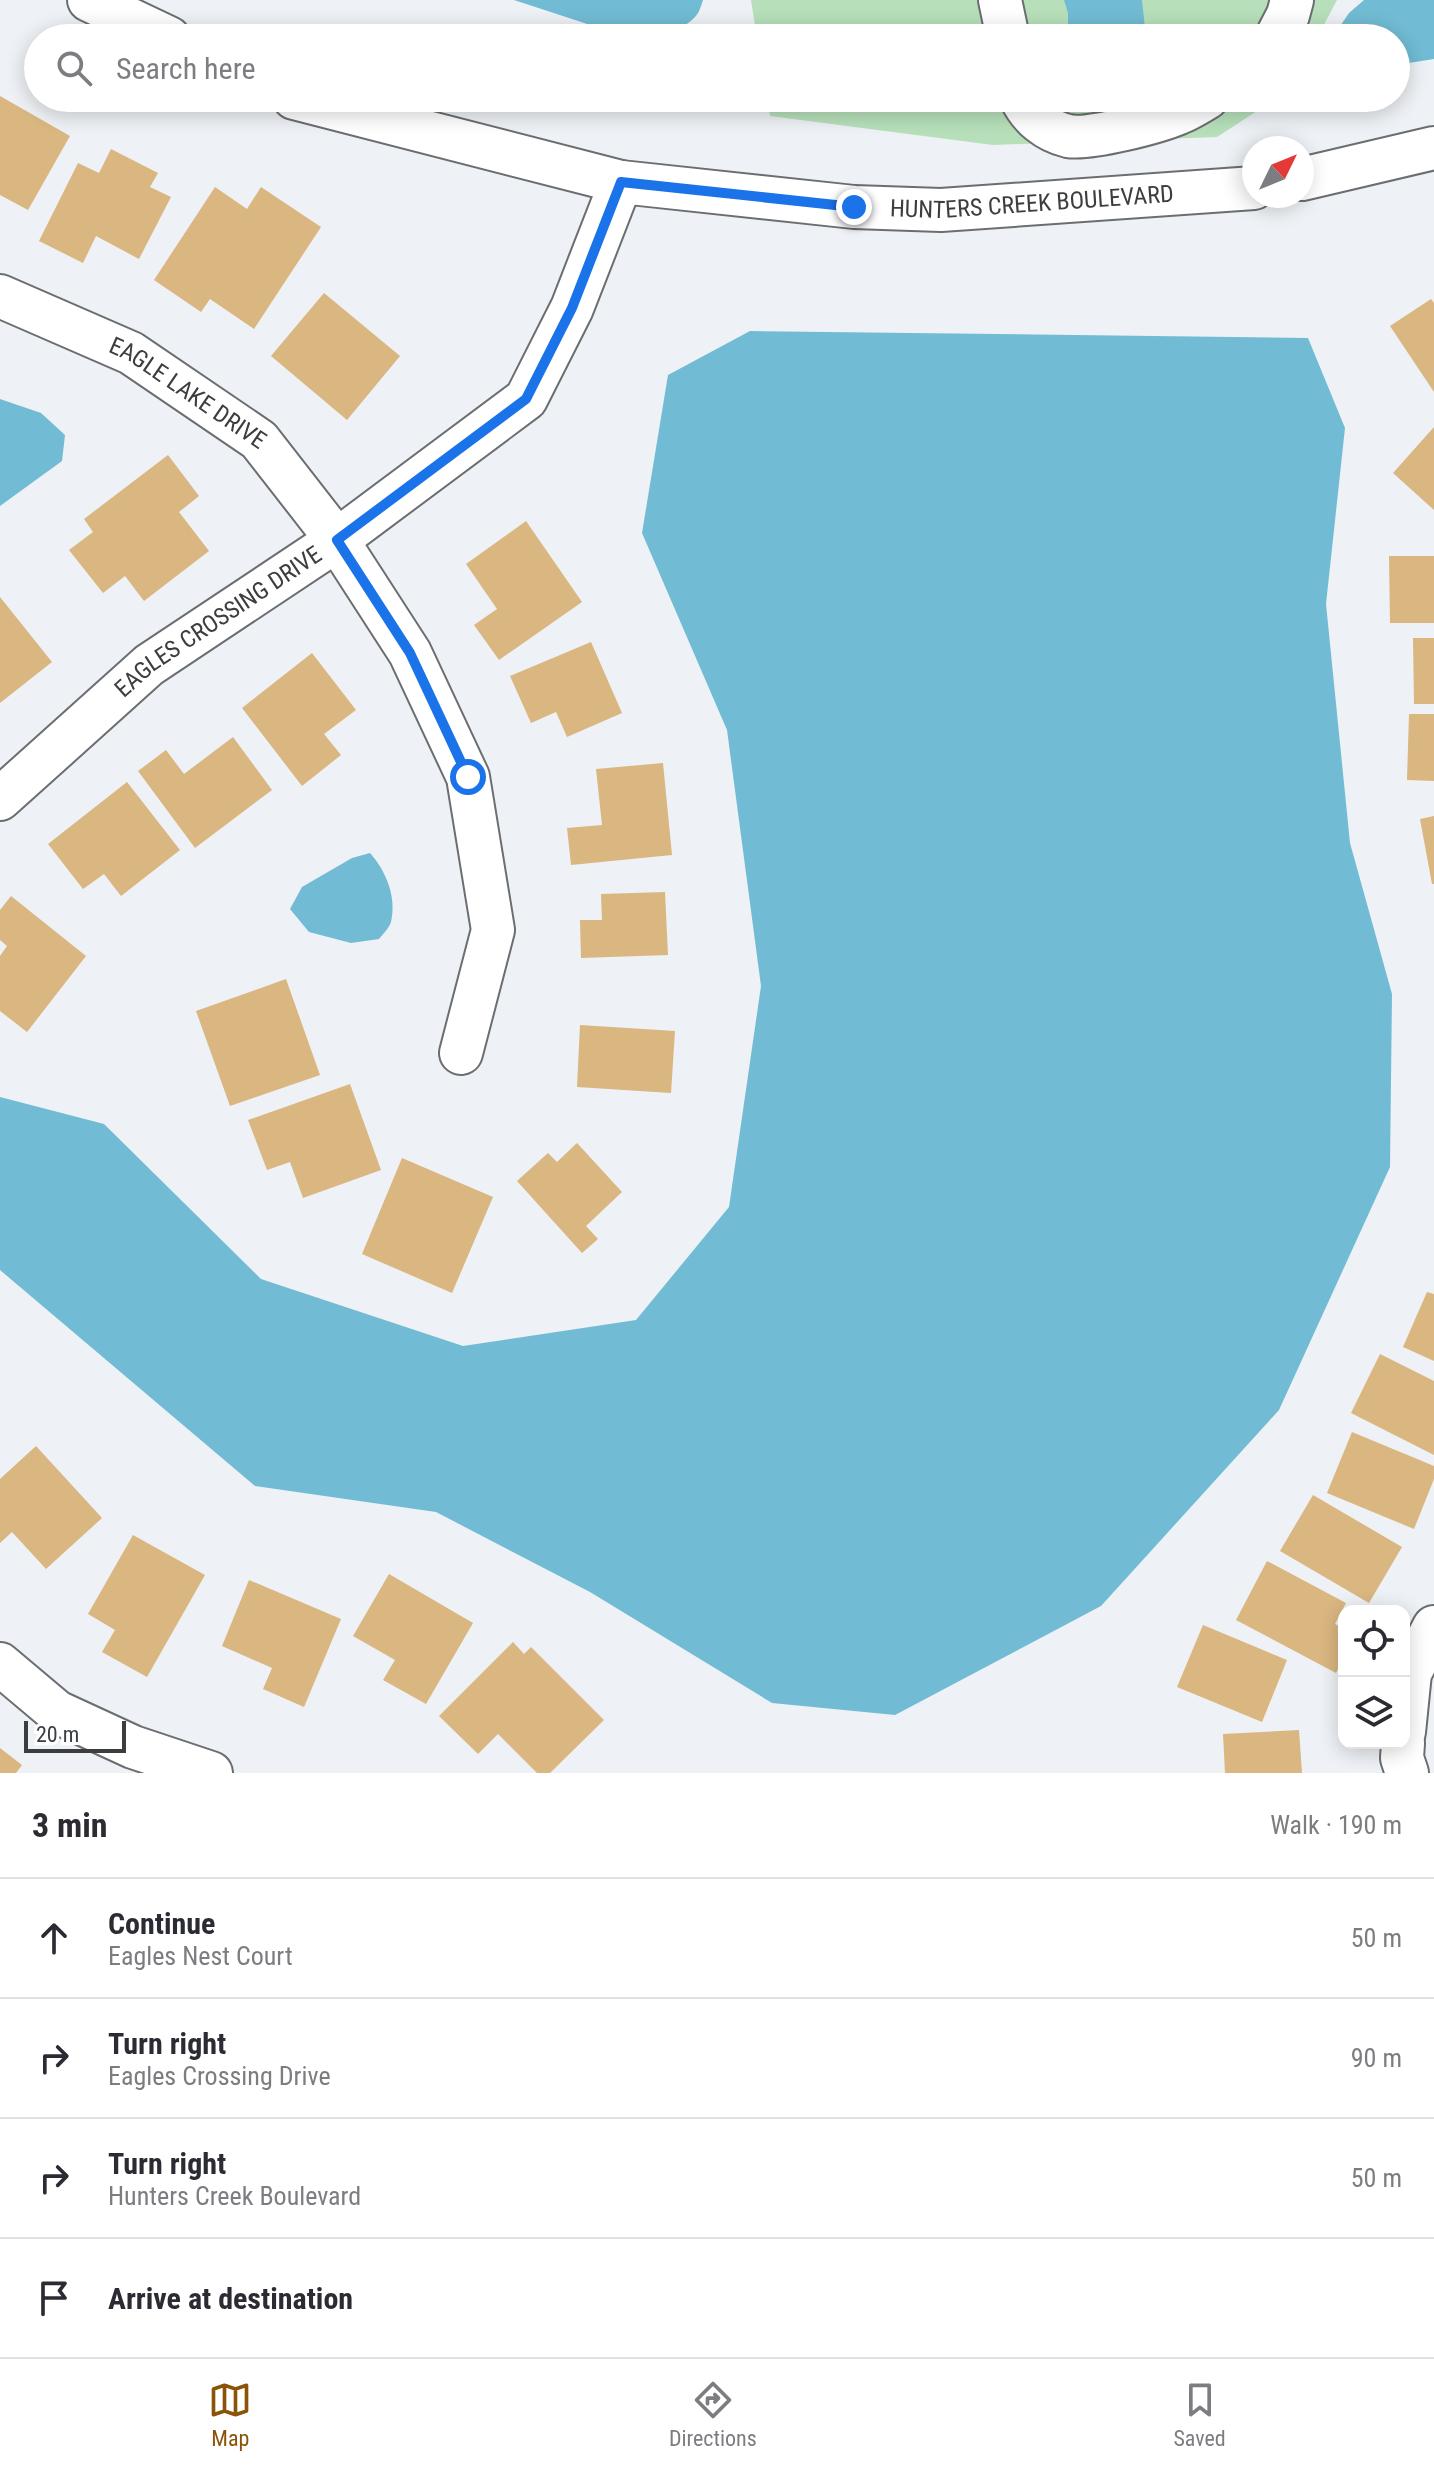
<!DOCTYPE html>
<html lang="en">
<head>
<meta charset="utf-8">
<style>
  body { margin:0; font-family:"Roboto Condensed",sans-serif; background:#f2f2f3; color:#2b2b33 }
  .controls { position:absolute; right:24px; bottom:24px; display:grid; overflow:hidden; border-radius:16px; box-shadow:0 4px 20px #0003 }
  .controls button { width:72px; height:72px; display:grid; place-items:center; padding:0; border:0; border-bottom:2px solid #e1e1e2; background:#fff; color:#2b2b33; font:40px sans-serif }
  .compass { position:absolute; left:1242px; top:136px; width:72px; height:72px; border-radius:50%; background:#fff; box-shadow:0 4px 20px #0003; rotate:47deg }
  .scale { position:absolute; left:24px; bottom:20px; width:102px; box-sizing:border-box; padding-left:8px; border:4px solid #3b3d3e; border-top:0; font-size:22px; line-height:28px; white-space:nowrap; color:#3b3d3e; -webkit-text-stroke:6px #fdfeff; paint-order:stroke }
  .stop { position:absolute; width:24px; height:24px; margin:-18px; border:6px solid #1a73e8; border-radius:50%; background:#fff }
  .stop.end { background:#1a73e8; border-color:#fff; box-shadow:0 2px 8px #0008 }
  .list { margin:0; padding:0; list-style:none }
  h2 { display:flex; justify-content:space-between; align-items:center; height:104px; margin:0; padding:0 32px; font-size:34px }
  h2 small { font-size:26px; font-weight:400; color:#7c7c81 }
  .list li { display:grid; grid-template-columns:52px 1fr auto; gap:24px; align-items:center; box-sizing:border-box; height:120px; padding:0 32px; border-top:2px solid #e1e1e2 }
  .list b { display:block; font-size:30px; white-space:nowrap }
  .list p { margin:0; font-size:26px; white-space:nowrap; color:#7c7c81 }
  .list em { font-size:26px; font-style:normal; color:#7c7c81 }
  .icon { flex:none; width:44px; height:44px; fill:none; stroke:currentColor; stroke-width:2; stroke-linecap:round; stroke-linejoin:round }
  .map { position:relative; flex:none; width:1434px; height:1773px; overflow:hidden }
  .search { position:absolute; background:#fff; box-shadow:0 4px 20px #0003; left:24px; right:24px; top:24px; height:88px; display:flex; align-items:center; gap:20px; box-sizing:border-box; padding:0 28px; border-radius:44px; color:#7c7c81; font-size:30px }
  .sheet { height:584px; background:#fff }
  nav { display:flex; justify-content:space-around; align-items:center; box-sizing:border-box; height:112px; border-top:2px solid #e1e1e2; background:#fff; font-size:22px; color:#7c7c81 }
  nav a { display:grid; justify-items:center; gap:4px }
  nav .on { color:#8b5307 }
  .map>svg:first-child { display:block }
</style>
</head>
<body>
<div class="map">
<svg width="1434" height="1773" viewBox="0 0 1434 1773">
  <rect width="100%" height="100%" fill="#eef1f5"/>
  <g fill="#b7e0ba">
    <polygon points="751,0 1337,0 1317,38 757,38"/>
    <polygon points="767,98 1277,98 1217,137 993,145 770,116"/>
  </g>
  <g fill="#71bcd4">
    <path d="M514 0H703C701 6 699 14 694 18 679 33 651 38 630 38Z"/>
    <polygon points="1064,0 1142,0 1146,38 1068,38 1068,13"/>
    <polygon points="1364,0 1434,0 1434,59 1396,65 1396,38 1332,38 1349,13"/>
    <polygon points="750,331 1308,338 1345,428 1326,604 1350,843 1392,994 1390,1167 1279,1410 1101,1606 895,1715 772,1703 590,1592 436,1512 255,1486 0,1270 0,1097 104,1124 261,1279 463,1346 636,1320 729,1207 761,986 727,730 642,533 668,375"/>
    <polygon points="0,399 41,413 65,435 62,461 0,506"/>
    <path d="M370 853C386 871 397 897 391 922 389 928 383 934 379 939L351 943 309 932 290 909 302 887 352 858Z"/>
  </g>
  <g fill="#dab680">
    <polygon points="0,96 70,136 28,210 0,195"/>
    <polygon points="111,149 158,173 150,187 171,197 139,259 96,236 83,263 39,241 78,163 99,173"/>
    <polygon points="215,187 247,209 261,187 321,227 254,329 210,299 201,312 154,280"/>
    <polygon points="324,293 400,356 347,420 271,356"/>
    <polygon points="1431,299 1434,303 1434,392 1390,326"/>
    <polygon points="1434,427 1434,510 1393,473"/>
    <polygon points="168,455 199,496 179,512 209,551 144,601 125,576 103,593 69,550 93,532 84,519"/>
    <polygon points="526,521 582,602 499,660 474,625 497,609 466,564"/>
    <polygon points="1389,556 1434,556 1434,623 1390,623"/>
    <polygon points="0,597 52,662 0,703"/>
    <polygon points="1413,638 1434,638 1434,704 1414,704"/>
    <polygon points="591,642 622,713 567,737 556,712 531,723 510,676"/>
    <polygon points="312,653 356,710 324,734 341,755 302,786 242,708"/>
    <polygon points="1409,714 1434,714 1434,781 1407,780"/>
    <polygon points="233,737 272,790 195,848 138,771 166,750 184,774"/>
    <polygon points="663,763 672,855 571,865 567,828 602,825 596,769"/>
    <polygon points="127,782 180,850 121,896 104,874 83,889 48,844"/>
    <polygon points="1434,816 1434,884 1432,884 1420,819"/>
    <polygon points="665,892 668,955 581,958 580,920 602,920 601,894"/>
    <polygon points="11,896 86,956 27,1032 0,1011 0,956 7,946 0,940 0,910"/>
    <polygon points="286,979 320,1075 230,1106 196,1011"/>
    <polygon points="580,1025 675,1031 671,1093 577,1087"/>
    <polygon points="350,1084 381,1170 303,1198 290,1162 267,1170 248,1120"/>
    <polygon points="577,1143 622,1192 586,1226 598,1239 582,1253 517,1181 548,1153 557,1162"/>
    <polygon points="402,1158 493,1197 452,1293 362,1254"/>
    <polygon points="1427,1292 1434,1294 1434,1361 1403,1347"/>
    <polygon points="1380,1354 1434,1381 1434,1455 1351,1413"/>
    <polygon points="1352,1432 1434,1466 1434,1479 1414,1529 1327,1493"/>
    <polygon points="36,1446 102,1518 46,1569 12,1532 0,1543 0,1479"/>
    <polygon points="1313,1495 1402,1547 1369,1603 1280,1551"/>
    <polygon points="133,1535 205,1575 147,1677 102,1652 115,1630 88,1614"/>
    <polygon points="1267,1561 1346,1603 1335,1624 1344,1629 1344,1658 1336,1673 1236,1620"/>
    <polygon points="389,1574 473,1623 426,1704 383,1680 395,1660 353,1636"/>
    <polygon points="249,1580 341,1619 304,1707 263,1689 272,1668 222,1646"/>
    <polygon points="1203,1625 1287,1660 1262,1722 1177,1687"/>
    <polygon points="513,1642 524,1654 531,1647 604,1720 550,1773 537,1773 498,1734 478,1754 439,1716"/>
    <polygon points="1299,1730 1302,1773 1225,1773 1223,1734"/>
    <polygon points="0,1748 22,1765 16,1773 0,1773"/>
  </g>
  <g fill="none" stroke-linecap="round" stroke-linejoin="round">
    <defs>
      <g id="minor">
        <polyline points="89,0 169,38"/>
        <polyline points="1000,0 1008,38"/>
        <polyline points="1276,38 1288,15 1292,0"/>
        <path id="s1" d="M294 98 621 182 854 207 941 210 1254 188"/>
        <path d="M1021 98C1030 117 1047 131 1068 136 1090 140 1158 122 1179 113 1189 109 1198 103 1207 98"/>
        <polyline points="1302,179 1434,148"/>
        <path id="s2" d="M0 296 131 353 259 440 337 540 410 653 468 777 493 930 461 1053"/>
        <path id="s3" d="M0 799 149 665 337 540 526 399 572 308 621 182"/>
        <polyline points="0,1664 57,1712 133,1747 211,1773"/>
        <polyline points="1404,1732 1410,1673 1434,1627"/>
        <polyline points="1403,1743 1402,1758 1407,1773"/>
      </g>
    </defs>
    <use href="#minor" stroke="#6b6e71" stroke-width="46"/>
    <use href="#minor" stroke="#fff" stroke-width="42"/>
  </g>
  <g fill="none" stroke-linecap="round" stroke-linejoin="round">
    <polyline stroke="#1a73e8" stroke-width="10" points="468,777 410,653 337,540 526,399 572,308 621,182 854,207"/>
  </g>
  <g text-anchor="middle" stroke-width="8" stroke-linejoin="round" paint-order="stroke">
    <g font-size="24" fill="#3b3d3e" stroke="#fdfeff">
      <text dy="8" stroke="none"><textPath href="#s1" startOffset="750">HUNTERS CREEK BOULEVARD</textPath></text>
      <text dy="8" stroke="none"><textPath href="#s2" startOffset="212">EAGLE LAKE DRIVE</textPath></text>
      <text dy="8" stroke="none"><textPath href="#s3" startOffset="282">EAGLES CROSSING DRIVE</textPath></text>
    </g>
  </g>
</svg>
<div class="controls">
<button><svg class="icon" aria-label="locate" viewBox="0 0 24 24"><circle cx="12" cy="12" r="6"/><path d="M12 2v4M12 18v4M2 12h4M18 12h4"/></svg></button>
<button><svg class="icon" aria-label="layers" viewBox="0 0 24 24"><path d="M12 4l9 5-9 5-9-5zM3 14l9 5 9-5"/></svg></button>
</div>
<svg class="compass" viewBox="-18 -18 36 36"><path d="M0-13l5 13h-10z" fill="#e53935"/><path d="M0 13l5-13h-10z" fill="#7c7c81"/></svg>
<div class="scale">20 m</div>
<div class="stop" style="left:468px;top:777px"></div>
<div class="stop end" style="left:854px;top:207px"></div>
<div class="search"><svg class="icon" aria-label="search" viewBox="0 0 24 24"><circle cx="10" cy="10" r="6"/><path d="M15 15l6 6"/></svg>Search here</div>
</div>
<section class="sheet">
<h2>3 min<small>Walk · 190 m</small></h2>
<ul class="list">
<li><svg class="icon" aria-label="ahead" viewBox="0 0 24 24"><path d="M12 20V5M6 11l6-6 6 6"/></svg><div><b>Continue</b><p>Eagles Nest Court</p></div><em>50 m</em></li>
<li><svg class="icon" aria-label="right" viewBox="0 0 24 24"><path d="M7 20v-9h11M14 6l5 5-5 5"/></svg><div><b>Turn right</b><p>Eagles Crossing Drive</p></div><em>90 m</em></li>
<li><svg class="icon" aria-label="right" viewBox="0 0 24 24"><path d="M7 20v-9h11M14 6l5 5-5 5"/></svg><div><b>Turn right</b><p>Hunters Creek Boulevard</p></div><em>50 m</em></li>
<li><svg class="icon" aria-label="arrive" viewBox="0 0 24 24"><path d="M6 21V4h12l-3 4 3 4H6"/></svg><div><b>Arrive at destination</b></div></li>
</ul>
</section>
<nav>
<a class="on"><svg class="icon" aria-label="map" viewBox="0 0 24 24"><path d="M3 6l6-2 6 2 6-2v14l-6 2-6-2-6 2zM9 4v14M15 6v14"/></svg>Map</a>
<a><svg class="icon" aria-label="directions" viewBox="0 0 24 24"><path d="M12 3l9 9-9 9-9-9zM9 14v-3h6M13 9l2 2-2 2"/></svg>Directions</a>
<a><svg class="icon" aria-label="saved" viewBox="0 0 24 24"><path d="M7 4h10v16l-5-4-5 4z"/></svg>Saved</a>
</nav>
</body>
</html>
